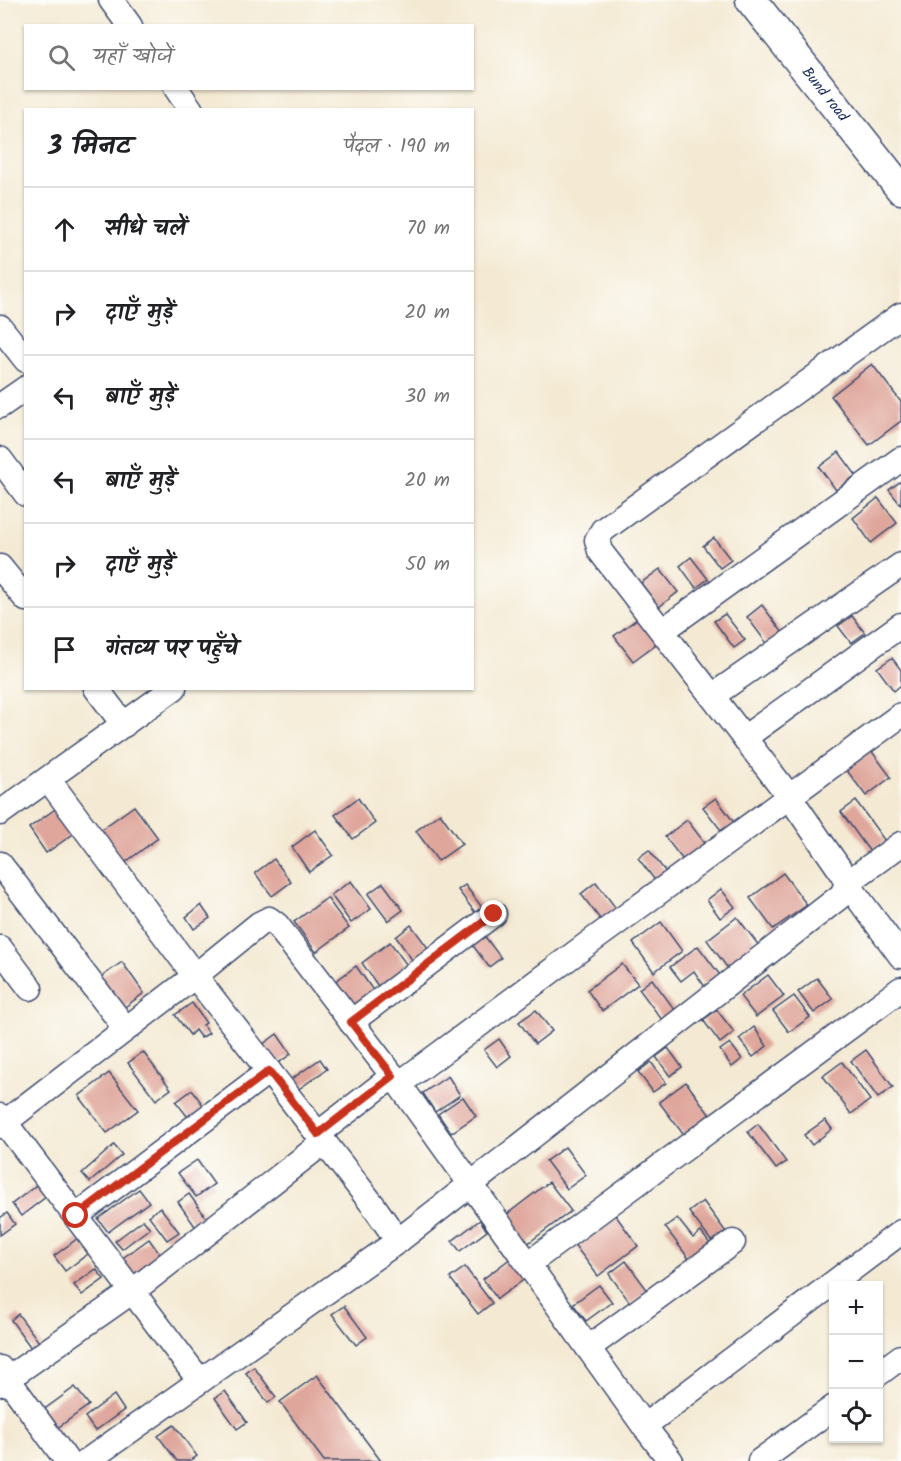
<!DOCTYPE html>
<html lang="hi">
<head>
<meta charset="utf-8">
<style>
  body { margin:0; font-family:Kalam,"Playpen Sans Deva",sans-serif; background:#f2f2f2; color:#202124 }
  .controls { position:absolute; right:18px; bottom:18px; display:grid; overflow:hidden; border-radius:0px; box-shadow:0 2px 4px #0004 }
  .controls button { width:54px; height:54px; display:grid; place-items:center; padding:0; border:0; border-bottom:2px solid #e0e0e0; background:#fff; color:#202124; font:30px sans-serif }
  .stop { position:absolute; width:18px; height:18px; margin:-14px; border:4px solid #c8321e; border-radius:50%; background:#fff }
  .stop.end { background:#c8321e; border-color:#fff; box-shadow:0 2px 6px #0008 }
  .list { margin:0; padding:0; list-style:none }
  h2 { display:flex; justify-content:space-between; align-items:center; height:78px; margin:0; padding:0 24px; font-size:26px }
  h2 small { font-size:20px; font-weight:400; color:#757577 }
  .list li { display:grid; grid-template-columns:39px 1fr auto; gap:18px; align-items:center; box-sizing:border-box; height:84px; padding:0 24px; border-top:2px solid #e0e0e0 }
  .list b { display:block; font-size:22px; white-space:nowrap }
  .list em { font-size:20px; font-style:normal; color:#757577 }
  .icon { flex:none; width:33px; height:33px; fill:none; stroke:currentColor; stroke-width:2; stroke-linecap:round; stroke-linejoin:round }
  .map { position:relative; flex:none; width:901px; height:1461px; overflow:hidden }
  .search { position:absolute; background:#fff; box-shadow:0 2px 4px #0004; left:24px; top:24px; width:450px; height:66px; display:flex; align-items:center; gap:15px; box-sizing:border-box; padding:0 21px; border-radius:0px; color:#757577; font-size:22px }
  .panel { position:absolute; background:#fff; box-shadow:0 2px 4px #0004; left:24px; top:108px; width:450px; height:582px; border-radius:0px }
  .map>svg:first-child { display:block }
</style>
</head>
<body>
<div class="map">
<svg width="901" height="1461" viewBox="0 0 901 1461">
  <rect width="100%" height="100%" fill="#fdfcf7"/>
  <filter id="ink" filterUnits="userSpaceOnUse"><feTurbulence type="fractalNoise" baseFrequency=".0167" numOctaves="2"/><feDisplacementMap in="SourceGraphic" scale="12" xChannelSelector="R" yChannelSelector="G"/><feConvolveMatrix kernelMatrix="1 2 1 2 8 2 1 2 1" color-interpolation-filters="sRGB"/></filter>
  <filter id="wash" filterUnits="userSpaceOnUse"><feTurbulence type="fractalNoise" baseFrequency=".008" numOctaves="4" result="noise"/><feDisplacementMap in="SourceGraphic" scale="24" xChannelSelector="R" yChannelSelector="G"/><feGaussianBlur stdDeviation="1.35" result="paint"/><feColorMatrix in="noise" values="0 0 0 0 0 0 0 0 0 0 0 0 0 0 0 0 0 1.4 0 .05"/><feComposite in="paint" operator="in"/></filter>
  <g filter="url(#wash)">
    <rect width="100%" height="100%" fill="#f4ead4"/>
    <g id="blocks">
      <g fill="#dfa69b">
        <polygon points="872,364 901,402 901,421 869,445 831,396"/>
        <polygon points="839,452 856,475 836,490 819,467"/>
        <polygon points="901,481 901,505 889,490"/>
        <polygon points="878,498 897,523 871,543 853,518"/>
        <polygon points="714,538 731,560 720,568 703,546"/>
        <polygon points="691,557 708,579 696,588 680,566"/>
        <polygon points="660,569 678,592 659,607 641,583"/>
        <polygon points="762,605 783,633 768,645 747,617"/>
        <polygon points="725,614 745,640 734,648 714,621"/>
        <polygon points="641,616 660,641 633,661 614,636"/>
        <polygon points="852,616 865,633 851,643 838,626"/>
        <polygon points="892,658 901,670 901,685 894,691 877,668"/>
        <polygon points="870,749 891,777 866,796 845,768"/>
        <polygon points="358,798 375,823 353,839 335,815"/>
        <polygon points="716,798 736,825 724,834 703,807"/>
        <polygon points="856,801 885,841 870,852 841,812"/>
        <polygon points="134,806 158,838 123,864 99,831"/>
        <polygon points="58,807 76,832 46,853 29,828"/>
        <polygon points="440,813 462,844 438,861 416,831"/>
        <polygon points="687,820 708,847 686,864 665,837"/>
        <polygon points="315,830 333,855 309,872 292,847"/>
        <polygon points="649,850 668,875 657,883 638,858"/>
        <polygon points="274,859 291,882 272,896 255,873"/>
        <polygon points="783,873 807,905 773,929 750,898"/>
        <polygon points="351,881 371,909 351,923 331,895"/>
        <polygon points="596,882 618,911 603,923 581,894"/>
        <polygon points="383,883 403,910 388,921 368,894"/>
        <polygon points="465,885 484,910 477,915 458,890"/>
        <polygon points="721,889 735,907 720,918 707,900"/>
        <polygon points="327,898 349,928 316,952 294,922"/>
        <polygon points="201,905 210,918 194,929 186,917"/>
        <polygon points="737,917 760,947 729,970 707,940"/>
        <polygon points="661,922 682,951 654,972 633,943"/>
        <polygon points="411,925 431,952 415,964 396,937"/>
        <polygon points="483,934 501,958 489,967 471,943"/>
        <polygon points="390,942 409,968 380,989 362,963"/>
        <polygon points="698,946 720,975 705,987 694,971 681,981 670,967"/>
        <polygon points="122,962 144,993 122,1009 100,978"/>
        <polygon points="622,964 638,984 602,1011 587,990"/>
        <polygon points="356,966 377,996 357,1010 336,981"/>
        <polygon points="768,975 784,996 756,1017 740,996"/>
        <polygon points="817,978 833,999 814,1013 798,992"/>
        <polygon points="652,979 675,1010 662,1020 639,989"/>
        <polygon points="794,996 810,1017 789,1032 773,1011"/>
        <polygon points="192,1003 206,1023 203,1025 209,1033 201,1038 195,1030 190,1035 175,1015"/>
        <polygon points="536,1010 552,1031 535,1044 519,1022"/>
        <polygon points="717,1010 734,1032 720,1043 703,1020"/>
        <polygon points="754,1027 767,1046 753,1057 739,1039"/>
        <polygon points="277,1034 291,1054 277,1064 262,1045"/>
        <polygon points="499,1039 511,1056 497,1067 484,1050"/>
        <polygon points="730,1043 742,1059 732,1067 720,1050"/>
        <polygon points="668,1048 682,1067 670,1076 656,1057"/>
        <polygon points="866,1050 893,1087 878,1098 851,1061"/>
        <polygon points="143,1052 171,1089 156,1100 128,1063"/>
        <polygon points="320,1059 327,1069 296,1091 289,1081"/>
        <polygon points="651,1062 666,1083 653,1092 638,1072"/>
        <polygon points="842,1062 870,1100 851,1114 823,1076"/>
        <polygon points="109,1073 138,1110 107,1133 79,1096"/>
        <polygon points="448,1076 460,1095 435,1112 423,1093"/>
        <polygon points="686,1082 712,1118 686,1138 659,1102"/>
        <polygon points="192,1090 206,1109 191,1121 176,1102"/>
        <polygon points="463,1097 476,1116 451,1133 438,1114"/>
        <polygon points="825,1120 832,1129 812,1145 804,1135"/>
        <polygon points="758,1124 786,1162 776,1169 748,1132"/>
        <polygon points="114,1145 122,1155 90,1182 82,1173"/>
        <polygon points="565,1147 586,1175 567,1189 546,1161"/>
        <polygon points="197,1160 214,1184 196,1197 178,1173"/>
        <polygon points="549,1182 571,1211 527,1244 506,1215"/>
        <polygon points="38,1184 47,1196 21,1216 12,1204"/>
        <polygon points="139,1189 149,1202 108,1232 98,1219"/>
        <polygon points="189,1194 211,1224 199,1232 178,1202"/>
        <polygon points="703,1201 726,1232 712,1242 689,1212"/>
        <polygon points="160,1207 179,1232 167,1240 149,1216"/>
        <polygon points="613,1212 638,1246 598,1276 573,1243"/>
        <polygon points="7,1213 15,1224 0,1235 0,1218"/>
        <polygon points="677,1218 693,1238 701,1232 710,1244 689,1259 665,1227"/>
        <polygon points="143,1220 150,1228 122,1249 115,1241"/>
        <polygon points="480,1220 487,1231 460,1251 452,1241"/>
        <polygon points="78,1238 89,1253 65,1271 54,1256"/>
        <polygon points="149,1239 164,1260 135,1281 120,1260"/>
        <polygon points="511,1258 526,1278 497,1299 483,1279"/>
        <polygon points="626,1261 648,1291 631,1304 609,1274"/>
        <polygon points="465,1267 492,1303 478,1314 450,1278"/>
        <polygon points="96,1269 104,1279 82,1295 74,1285"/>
        <polygon points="599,1285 612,1302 586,1321 573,1304"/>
        <polygon points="344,1306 367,1337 356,1345 332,1314"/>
        <polygon points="18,1314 42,1346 34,1352 11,1320"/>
        <polygon points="254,1367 276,1397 268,1403 246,1373"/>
        <polygon points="317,1375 381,1461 324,1461 280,1402"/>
        <polygon points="75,1387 89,1405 56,1429 42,1411"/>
        <polygon points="225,1391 247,1422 237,1429 215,1398"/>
        <polygon points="114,1395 124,1410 95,1431 85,1417"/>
        <polygon points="174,1425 197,1456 190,1461 177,1461 158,1436"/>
      </g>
    </g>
  </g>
  <g filter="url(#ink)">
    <use href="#blocks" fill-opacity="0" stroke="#3c4b70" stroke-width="1.5"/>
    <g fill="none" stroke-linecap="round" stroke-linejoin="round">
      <defs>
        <g id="minor">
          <polyline points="111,0 130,26"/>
          <polyline points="176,88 191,110"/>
          <polyline points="0,327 26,360"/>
          <polyline points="0,406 26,388"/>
          <polyline points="0,459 26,494"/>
          <polyline points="0,567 26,599"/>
          <polyline points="662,631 901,459"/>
          <polyline points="96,688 124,725"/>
          <polyline points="712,696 901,565"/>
          <polyline points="744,738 901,625"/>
          <polyline points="48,779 195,976 373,1205 398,1241"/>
          <polyline points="0,813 174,688"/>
          <polyline points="901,844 847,883 901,956"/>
          <polyline points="0,864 126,1029"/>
          <polyline points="0,948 30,988"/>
          <polyline points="351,1022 494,914"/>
          <polyline points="399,1084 585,946 901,715"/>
          <polyline points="0,1116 200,1381"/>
          <polyline points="0,1126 195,976 259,924 269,919 277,925 399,1084 644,1426 671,1461"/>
          <polyline points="318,1134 393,1076"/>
          <polyline points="76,1216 269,1071"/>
          <polyline points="528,1264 901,989"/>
          <polyline points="588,1348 733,1242"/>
          <polyline points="0,1368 67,1461"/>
          <polyline points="878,1374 901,1357"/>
          <polyline points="0,1384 133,1291 324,1142"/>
          <polyline points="644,1426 901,1232"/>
          <polyline points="87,1461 398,1241 842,895 847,883 841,871 789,796 600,551 597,540 603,530 901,315"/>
          <polyline points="760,1461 834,1407"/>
        </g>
        <g id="tertiary">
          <path id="s1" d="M751 0 901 189"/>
        </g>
      </defs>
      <use href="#minor" stroke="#3c4b70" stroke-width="27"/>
      <use href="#tertiary" stroke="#3c4b70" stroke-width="33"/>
      <use href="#minor" stroke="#fff" stroke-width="24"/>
      <use href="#tertiary" stroke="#fff" stroke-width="30"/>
    </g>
  </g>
  <g fill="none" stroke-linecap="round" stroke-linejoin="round" filter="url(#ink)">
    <polyline stroke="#c8321e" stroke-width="8" points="76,1216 269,1071 318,1134 393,1076 351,1022 494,914"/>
  </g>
  <g text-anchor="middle" stroke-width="4.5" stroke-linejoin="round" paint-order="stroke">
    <g font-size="15" fill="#1b2f5e" stroke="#fdfcf7">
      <text dy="5" stroke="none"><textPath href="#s1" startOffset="120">Bund road</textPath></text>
    </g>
  </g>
</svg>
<div class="controls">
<button>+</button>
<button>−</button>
<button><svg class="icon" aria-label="locate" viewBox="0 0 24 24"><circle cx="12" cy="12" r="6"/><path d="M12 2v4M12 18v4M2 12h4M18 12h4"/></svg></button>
</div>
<div class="stop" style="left:76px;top:1216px"></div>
<div class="stop end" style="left:494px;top:914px"></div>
<div class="search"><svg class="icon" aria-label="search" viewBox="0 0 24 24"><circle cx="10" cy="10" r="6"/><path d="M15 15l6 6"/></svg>यहाँ खोजें</div>
<section class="panel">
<h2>3 मिनट<small>पैदल · 190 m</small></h2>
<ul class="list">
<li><svg class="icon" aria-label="ahead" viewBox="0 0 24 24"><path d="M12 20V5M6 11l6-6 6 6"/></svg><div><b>सीधे चलें</b></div><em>70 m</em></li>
<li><svg class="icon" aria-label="right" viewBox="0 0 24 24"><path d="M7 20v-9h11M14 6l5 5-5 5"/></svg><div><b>दाएँ मुड़ें</b></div><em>20 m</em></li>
<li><svg class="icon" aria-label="left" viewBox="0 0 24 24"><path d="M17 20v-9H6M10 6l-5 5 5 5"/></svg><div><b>बाएँ मुड़ें</b></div><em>30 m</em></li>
<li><svg class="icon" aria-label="left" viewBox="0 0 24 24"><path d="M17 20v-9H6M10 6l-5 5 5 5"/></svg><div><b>बाएँ मुड़ें</b></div><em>20 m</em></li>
<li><svg class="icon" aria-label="right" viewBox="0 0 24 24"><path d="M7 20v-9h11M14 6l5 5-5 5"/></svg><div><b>दाएँ मुड़ें</b></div><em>50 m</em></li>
<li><svg class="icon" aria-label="arrive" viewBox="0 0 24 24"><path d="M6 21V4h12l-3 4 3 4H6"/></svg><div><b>गंतव्य पर पहुँचे</b></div></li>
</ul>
</section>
</div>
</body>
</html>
